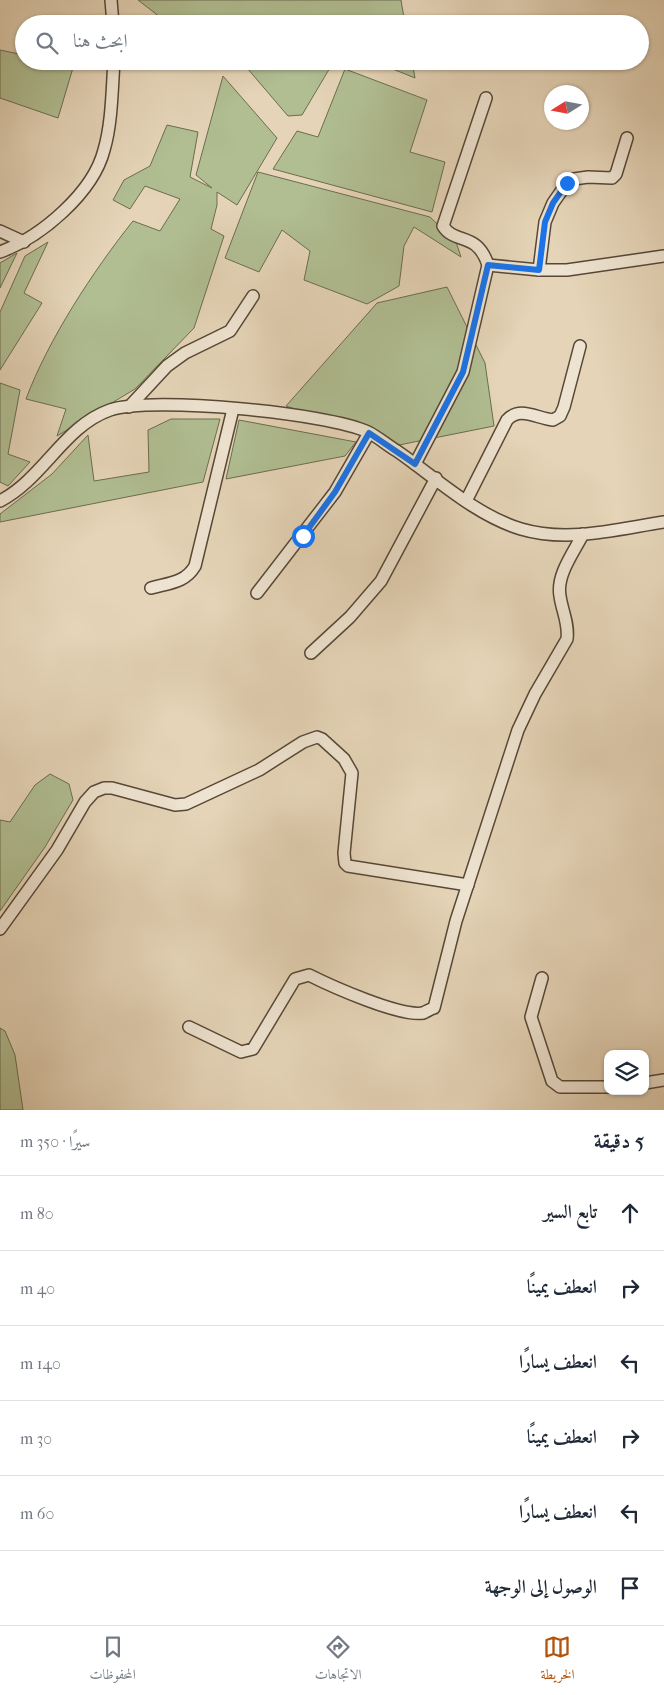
<!DOCTYPE html>
<html lang="ar">
<head>
<meta charset="utf-8">
<style>
  body { margin:0; font-family:"IM FELL French Canon",Amiri,serif; background:#f2f2f3; color:#1f2937; direction:rtl }
  .controls { position:absolute; right:15px; bottom:15px; display:grid; overflow:hidden; border-radius:10px; box-shadow:0 1px 4px #0004 }
  .controls button { width:45px; height:45px; display:grid; place-items:center; padding:0; border:0; border-bottom:1px solid #e0e1e3; background:#fff; color:#1f2937; font:25px sans-serif }
  .compass { position:absolute; left:544px; top:85px; width:45px; height:45px; border-radius:50%; background:#fff; box-shadow:0 1px 4px #0004; rotate:259deg }
  .stop { position:absolute; width:15px; height:15px; margin:-11px; border:4px solid #1a73e8; border-radius:50%; background:#fff }
  .stop.end { background:#1a73e8; border-color:#fff; box-shadow:0 1px 5px #0008 }
  .list { margin:0; padding:0; list-style:none }
  h2 { display:flex; justify-content:space-between; align-items:center; height:65px; margin:0; padding:0 20px; font-size:21px }
  h2 small { font-size:16px; font-weight:400; color:#747a83 }
  .list li { display:grid; grid-template-columns:32px 1fr auto; gap:15px; align-items:center; box-sizing:border-box; height:75px; padding:0 20px; border-top:1px solid #e0e1e3 }
  .list b { display:block; font-size:19px; white-space:nowrap }
  .list em { font-size:16px; font-style:normal; color:#747a83 }
  .icon { flex:none; width:28px; height:28px; fill:none; stroke:currentColor; stroke-width:2; stroke-linecap:round; stroke-linejoin:round }
  .map { position:relative; flex:none; width:664px; height:1110px; overflow:hidden; direction:ltr }
  .search { position:absolute; background:#fff; box-shadow:0 1px 4px #0004; left:15px; right:15px; top:15px; height:55px; display:flex; align-items:center; gap:12px; box-sizing:border-box; padding:0 18px; border-radius:28px; color:#747a83; font-size:19px }
  .sheet { height:515px; background:#fff }
  nav { display:flex; justify-content:space-around; align-items:center; box-sizing:border-box; height:70px; border-top:1px solid #e0e1e3; background:#fff; font-size:14px; color:#747a83 }
  nav a { display:grid; justify-items:center; gap:2px }
  nav .on { color:#b45309 }
  .map>svg:first-child { display:block }
</style>
</head>
<body>
<div class="map">
<svg width="664" height="1110" viewBox="0 0 664 1110">
  <rect width="100%" height="100%" fill="#e5d4b7"/>
  <filter id="stains"><feTurbulence type="fractalNoise" baseFrequency=".004" numOctaves="4"/><feColorMatrix values="0 0 0 0 .2 0 0 0 0 .09 0 0 0 0 .02 0 0 0 .5 -.17"/></filter>
  <radialGradient id="worn" r=".72"><stop offset=".6" stop-color="#630" stop-opacity="0"/><stop offset="1" stop-color="#630" stop-opacity=".3"/></radialGradient>
  <g fill="#b0be92" stroke="#6c6c50">
    <polygon points="138,0 401,0 405,24 169,24"/>
    <polygon points="0,50 24,55 24,61 75,61 58,118 0,98"/>
    <polygon points="241,61 334,61 302,115 288,116"/>
    <polygon points="373,61 412,61 415,78"/>
    <polygon points="345,69 427,100 410,152 445,162 432,212 273,169 297,131 318,137"/>
    <path d="M223 76 277 138 237 205 217 192V205L211 229 224 236 194 328 135 389 57 436 66 409 26 399C48 340 93 271 133 221L160 231 180 199 145 186 130 209 113 200 124 180 150 166 167 125 198 132 190 177 212 188 196 175Z"/>
    <polygon points="258,172 430,217 456,242 461,257 414,227 404,246 399,286 367,304 304,280 310,251 282,230 259,272 225,258"/>
    <polygon points="48,242 24,293 42,303 0,370 0,312 25,256"/>
    <polygon points="17,253 0,288 0,263"/>
    <polygon points="447,287 485,363 494,426 399,445 286,406 377,303"/>
    <polygon points="0,383 20,390 8,454 30,462 8,486 0,482"/>
    <polygon points="171,419 220,419 203,482 0,522 0,514 52,474 88,435 94,481 149,472 148,430"/>
    <polygon points="239,420 356,442 345,456 226,479"/>
    <polygon points="50,774 69,784 73,800 45,847 0,911 0,820 10,822 35,785"/>
    <polygon points="0,1028 5,1031 15,1055 23,1110 0,1110"/>
  </g>
  <g fill="none" stroke-linecap="round" stroke-linejoin="round">
    <defs>
      <g id="street">
        <polyline points="111,0 113,24"/>
        <polyline points="0,231 24,242"/>
        <path d="M0 252C41 237 93 193 104 150 112 123 112 89 114 61"/>
        <polyline points="488,265 539,270 567,270 664,256"/>
        <polyline points="539,270 545,222 553,203 567,183 574,179 588,177 612,178 616,174 627,138"/>
        <polyline points="129,407 167,366 185,353 230,331 253,296"/>
        <path d="M415 464 463 372 488 265C477 231 455 245 443 226L486 98"/>
        <path d="M0 501C43 479 64 426 110 410 152 396 328 413 368 432 378 437 387 445 397 451 436 478 475 515 521 529 568 543 618 529 664 522"/>
        <path d="M466 501 507 420C520 406 536 418 553 420L560 416 564 407 580 346"/>
        <path d="M151 588C169 583 185 583 195 566L233 409"/>
        <polyline points="257,593 335,492 369,433"/>
        <polyline points="311,653 350,617 381,581 436,478"/>
        <polyline points="0,929 57,850 85,802 94,792 104,788 112,788 175,805 186,804 259,770 303,742 317,737 322,739 344,759 352,773 344,853 345,863 348,866 468,885"/>
        <polyline points="542,978 531,1017 552,1081 560,1087 608,1087"/>
        <path d="M189 1027 241 1052 253 1049 295 979 309 975C331 986 400 1017 423 1013 426 1012 430 1009 434 1008L456 921 518 730 535 694 567 639C569 623 562 611 560 596 556 575 574 552 583 534"/>
        <polyline points="645,1083 664,1080"/>
      </g>
    </defs>
    <use href="#street" stroke="#564838" stroke-width="14"/>
    <use href="#street" stroke="#eee3d0" stroke-width="11"/>
  </g>
  <g fill="none" stroke-linecap="round" stroke-linejoin="round">
    <polyline stroke="#1a73e8" stroke-width="6" points="303,536 335,492 369,433 415,464 463,372 488,265 539,270 545,222 553,203 567,183"/>
  </g>
  <rect width="100%" height="100%" filter="url(#stains)"/>
  <rect width="100%" height="100%" fill="url(#worn)"/>
</svg>
<div class="controls">
<button><svg class="icon" aria-label="layers" viewBox="0 0 24 24"><path d="M12 4l9 5-9 5-9-5zM3 14l9 5 9-5"/></svg></button>
</div>
<svg class="compass" viewBox="-18 -18 36 36"><path d="M0-13l5 13h-10z" fill="#e53935"/><path d="M0 13l5-13h-10z" fill="#747a83"/></svg>
<div class="stop" style="left:303px;top:536px"></div>
<div class="stop end" style="left:567px;top:183px"></div>
<div class="search"><svg class="icon" aria-label="search" viewBox="0 0 24 24"><circle cx="10" cy="10" r="6"/><path d="M15 15l6 6"/></svg>ابحث هنا</div>
</div>
<section class="sheet">
<h2>5 دقيقة<small>سيرًا · 350 m</small></h2>
<ul class="list">
<li><svg class="icon" aria-label="ahead" viewBox="0 0 24 24"><path d="M12 20V5M6 11l6-6 6 6"/></svg><div><b>تابع السير</b></div><em>80 m</em></li>
<li><svg class="icon" aria-label="right" viewBox="0 0 24 24"><path d="M7 20v-9h11M14 6l5 5-5 5"/></svg><div><b>انعطف يمينًا</b></div><em>40 m</em></li>
<li><svg class="icon" aria-label="left" viewBox="0 0 24 24"><path d="M17 20v-9H6M10 6l-5 5 5 5"/></svg><div><b>انعطف يسارًا</b></div><em>140 m</em></li>
<li><svg class="icon" aria-label="right" viewBox="0 0 24 24"><path d="M7 20v-9h11M14 6l5 5-5 5"/></svg><div><b>انعطف يمينًا</b></div><em>30 m</em></li>
<li><svg class="icon" aria-label="left" viewBox="0 0 24 24"><path d="M17 20v-9H6M10 6l-5 5 5 5"/></svg><div><b>انعطف يسارًا</b></div><em>60 m</em></li>
<li><svg class="icon" aria-label="arrive" viewBox="0 0 24 24"><path d="M6 21V4h12l-3 4 3 4H6"/></svg><div><b>الوصول إلى الوجهة</b></div></li>
</ul>
</section>
<nav>
<a class="on"><svg class="icon" aria-label="map" viewBox="0 0 24 24"><path d="M3 6l6-2 6 2 6-2v14l-6 2-6-2-6 2zM9 4v14M15 6v14"/></svg>الخريطة</a>
<a><svg class="icon" aria-label="directions" viewBox="0 0 24 24"><path d="M12 3l9 9-9 9-9-9zM9 14v-3h6M13 9l2 2-2 2"/></svg>الاتجاهات</a>
<a><svg class="icon" aria-label="saved" viewBox="0 0 24 24"><path d="M7 4h10v16l-5-4-5 4z"/></svg>المحفوظات</a>
</nav>
</body>
</html>
